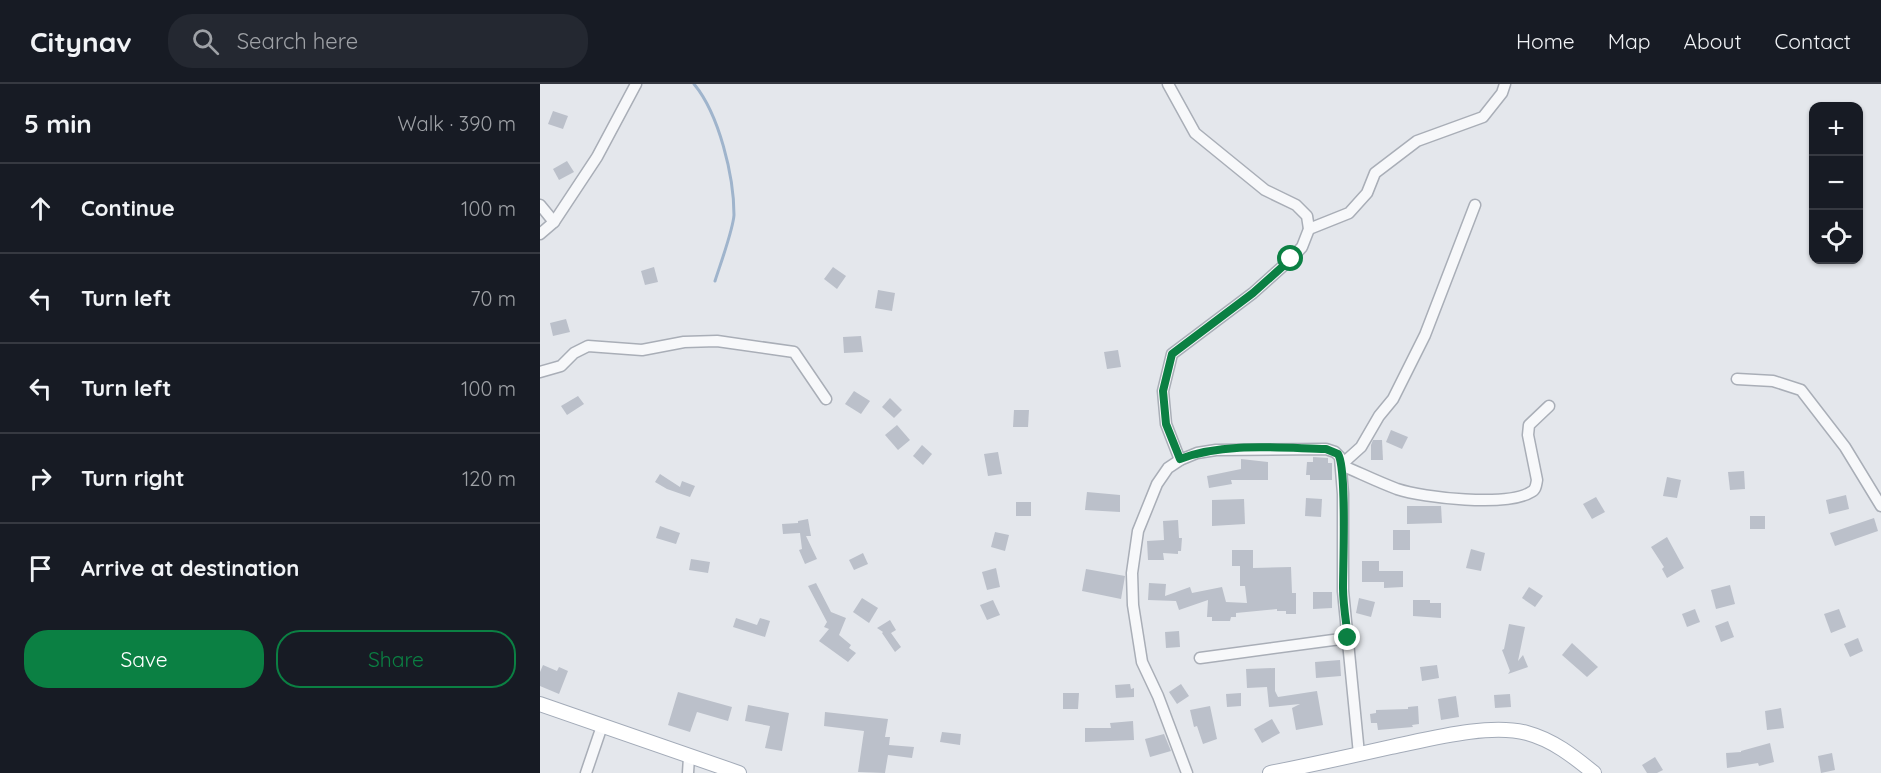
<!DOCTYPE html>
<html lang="en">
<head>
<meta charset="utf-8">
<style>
  body { margin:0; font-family:Quicksand,sans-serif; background:#242831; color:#f1f3f6 }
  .controls { position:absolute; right:18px; top:18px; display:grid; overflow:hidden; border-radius:12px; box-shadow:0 2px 4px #0004 }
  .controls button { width:54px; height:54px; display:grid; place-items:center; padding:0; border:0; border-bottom:2px solid #363941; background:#171b24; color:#f1f3f6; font:30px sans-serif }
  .stop { position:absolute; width:18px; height:18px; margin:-14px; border:4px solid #0b8043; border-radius:50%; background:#fff }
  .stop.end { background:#0b8043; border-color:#fff; box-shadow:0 2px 6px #0008 }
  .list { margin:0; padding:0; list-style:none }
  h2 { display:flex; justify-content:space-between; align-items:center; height:78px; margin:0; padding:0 24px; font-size:26px }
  h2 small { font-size:20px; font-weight:400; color:#9ea1a6 }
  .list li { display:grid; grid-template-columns:39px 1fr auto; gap:18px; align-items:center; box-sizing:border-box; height:90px; padding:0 24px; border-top:2px solid #363941 }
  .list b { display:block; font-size:22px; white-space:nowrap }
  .list em { font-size:20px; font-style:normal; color:#9ea1a6 }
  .actions { display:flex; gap:12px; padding:18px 24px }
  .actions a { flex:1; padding:14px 0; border:2px solid #0b8043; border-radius:24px; text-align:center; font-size:21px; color:#0b8043 }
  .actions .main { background:#0b8043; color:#fff }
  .icon { flex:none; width:33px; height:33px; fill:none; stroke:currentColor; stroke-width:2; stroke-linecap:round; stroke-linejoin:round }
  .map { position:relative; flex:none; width:1341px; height:689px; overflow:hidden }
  header { display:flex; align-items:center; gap:36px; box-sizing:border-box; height:84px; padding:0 30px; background:#171b24; border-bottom:2px solid #363941 }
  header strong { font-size:28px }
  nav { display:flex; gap:33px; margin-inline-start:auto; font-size:21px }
  .search { width:420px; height:54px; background:#242831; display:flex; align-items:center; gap:15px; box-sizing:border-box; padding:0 21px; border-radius:24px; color:#9ea1a6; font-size:22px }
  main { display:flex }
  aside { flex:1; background:#171b24 }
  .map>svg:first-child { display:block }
</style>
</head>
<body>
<header>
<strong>Citynav</strong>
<div class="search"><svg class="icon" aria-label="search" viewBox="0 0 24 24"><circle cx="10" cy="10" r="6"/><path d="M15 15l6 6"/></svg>Search here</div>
<nav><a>Home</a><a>Map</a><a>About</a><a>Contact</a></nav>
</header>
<main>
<aside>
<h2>5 min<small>Walk · 390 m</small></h2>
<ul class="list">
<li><svg class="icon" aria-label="ahead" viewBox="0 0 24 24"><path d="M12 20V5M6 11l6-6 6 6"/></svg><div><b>Continue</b></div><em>100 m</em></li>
<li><svg class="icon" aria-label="left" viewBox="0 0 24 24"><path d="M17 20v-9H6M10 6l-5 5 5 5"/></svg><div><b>Turn left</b></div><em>70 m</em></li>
<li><svg class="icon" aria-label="left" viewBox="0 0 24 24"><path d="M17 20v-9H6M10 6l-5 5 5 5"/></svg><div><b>Turn left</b></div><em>100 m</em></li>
<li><svg class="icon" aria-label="right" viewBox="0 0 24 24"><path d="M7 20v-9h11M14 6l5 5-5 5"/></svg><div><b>Turn right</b></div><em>120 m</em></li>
<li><svg class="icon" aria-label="arrive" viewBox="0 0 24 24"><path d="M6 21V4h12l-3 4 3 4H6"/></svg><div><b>Arrive at destination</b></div></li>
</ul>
<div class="actions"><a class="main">Save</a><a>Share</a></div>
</aside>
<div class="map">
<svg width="1341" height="689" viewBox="0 0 1341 689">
  <rect width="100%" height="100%" fill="#e4e7ec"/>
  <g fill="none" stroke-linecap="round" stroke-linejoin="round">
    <path stroke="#9fb4cc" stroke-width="3" d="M154 0C179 30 194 92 194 131 193 146 180 181 175 197"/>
  </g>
  <g fill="#bbc0ca">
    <polygon points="13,27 28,32 23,45 8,40"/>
    <polygon points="27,77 34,88 19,96 13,85"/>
    <polygon points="114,183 118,198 105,201 101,187"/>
    <polygon points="293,183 306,192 297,205 284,195"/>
    <polygon points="338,206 355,209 352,227 335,224"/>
    <polygon points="26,235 30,248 13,252 10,239"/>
    <polygon points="321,252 323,268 304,269 303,253"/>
    <polygon points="578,266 581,283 567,285 564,268"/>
    <polygon points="314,307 330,317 321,330 305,320"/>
    <polygon points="38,312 44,320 27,331 21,322"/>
    <polygon points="350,314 362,326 354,334 342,323"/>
    <polygon points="474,326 489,326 488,343 473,343"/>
    <polygon points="357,341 370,356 358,366 345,351"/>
    <polygon points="851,346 868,353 862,365 846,358"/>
    <polygon points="833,356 842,356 843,376 831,376 831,361"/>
    <polygon points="382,361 392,370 383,381 373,372"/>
    <polygon points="458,368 462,390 448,392 444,370"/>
    <polygon points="773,373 788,374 788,379 792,379 792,396 770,396 770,391 766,391 767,378 773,378"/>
    <polygon points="701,375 728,378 728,396 691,396 692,400 669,404 667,392 701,385"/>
    <polygon points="1204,387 1205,405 1190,406 1188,388"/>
    <polygon points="120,390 140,403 142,397 155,402 150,413 127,405 115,398"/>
    <polygon points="1127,393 1141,396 1137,414 1123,412"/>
    <polygon points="547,408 580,411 580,428 545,426"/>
    <polygon points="1306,411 1309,425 1289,430 1286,416"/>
    <polygon points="1056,413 1065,428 1052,435 1043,420"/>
    <polygon points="766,414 782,415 781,433 765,432"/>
    <polygon points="704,415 705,440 672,442 672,416"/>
    <rect x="476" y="418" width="15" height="14"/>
    <polygon points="867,422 901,422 902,439 867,440"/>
    <rect x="1210" y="432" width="15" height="13"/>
    <polygon points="1334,434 1338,447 1295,462 1290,449"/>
    <polygon points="268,435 271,452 266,452 277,475 265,480 259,466 262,465 260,449 243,450 242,440 258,439 258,437"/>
    <polygon points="638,436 639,454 642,454 641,467 638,467 638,470 623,469 624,476 608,476 607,457 624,456 623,437"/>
    <polygon points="120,442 140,449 136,460 116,454"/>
    <rect x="853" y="446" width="17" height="20"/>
    <polygon points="455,448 469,451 465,467 451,463"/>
    <polygon points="1127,453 1144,484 1127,494 1122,485 1124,483 1111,463"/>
    <polygon points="931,465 945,469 941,487 926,484"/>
    <polygon points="692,466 713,466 713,484 751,483 752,509 756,509 756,530 746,530 746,527 737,527 737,525 696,529 696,533 691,533 690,537 672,537 672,533 667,533 668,516 639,526 636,517 608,516 609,499 626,500 625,512 650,503 652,509 682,503 686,518 707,519 705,502 700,502 700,482 692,482"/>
    <polygon points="323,469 328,480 314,486 309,476"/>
    <polygon points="151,475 170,478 168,489 149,486"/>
    <polygon points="822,477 839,477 839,487 863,487 863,503 844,504 844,498 822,498"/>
    <polygon points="456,484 460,503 447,506 442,488"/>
    <polygon points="546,485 585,492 581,515 542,507"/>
    <polygon points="276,499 291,528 306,534 299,551 311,561 309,564 316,569 308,578 279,557 289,545 284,543 287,538 268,502"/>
    <polygon points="1190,501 1195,520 1176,525 1171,506"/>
    <polygon points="989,503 1003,512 995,523 982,514"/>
    <polygon points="773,508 792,508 792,524 773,525"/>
    <polygon points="322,514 338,524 329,539 313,528"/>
    <polygon points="819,514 835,518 831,533 816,529"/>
    <polygon points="453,516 460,531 447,536 440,521"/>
    <polygon points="873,516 890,516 890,519 901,519 901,534 873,532"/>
    <polygon points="1155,525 1160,538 1147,543 1142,530"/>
    <polygon points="1299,525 1306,543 1291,549 1284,530"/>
    <polygon points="196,534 217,541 220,534 230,537 225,553 193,543"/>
    <polygon points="350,536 356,546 351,549 361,563 355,568 342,549 343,548 337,544"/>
    <polygon points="1188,537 1194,553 1181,558 1175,542"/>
    <polygon points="969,540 985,543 978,577 983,571 988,583 968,590 970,587 962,566 964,565"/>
    <polygon points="639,547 640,563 626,564 625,548"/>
    <polygon points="1318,554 1323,567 1310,573 1304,560"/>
    <polygon points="1032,559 1058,583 1047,593 1022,571"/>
    <polygon points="800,576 801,592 776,594 775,578"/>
    <polygon points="3,581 17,587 19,583 28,587 19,610 0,602 0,588"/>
    <polygon points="897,581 899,594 882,597 880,583"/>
    <polygon points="735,584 735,607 738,613 777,607 783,641 756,646 752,624 760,620 729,623 727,603 707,604 706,585"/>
    <polygon points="590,600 591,605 594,604 594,613 576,614 575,601"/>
    <polygon points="641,600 649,612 637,620 629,608"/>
    <polygon points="138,608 192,623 188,637 157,628 150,648 128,641"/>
    <polygon points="523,609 539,609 538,625 523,625"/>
    <polygon points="701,609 701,622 687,623 686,610"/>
    <polygon points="970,610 971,623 955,624 954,611"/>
    <polygon points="916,612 919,633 901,636 898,615"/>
    <polygon points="208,621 249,629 242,667 225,664 230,642 205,637"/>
    <polygon points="670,622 677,655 663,660 657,642 654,643 650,626"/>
    <polygon points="878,622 879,640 872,641 873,643 838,646 837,639 831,639 830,630 836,629 836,626 868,625 868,623"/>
    <polygon points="1241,624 1244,644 1227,646 1225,627"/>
    <polygon points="285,628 348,635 345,653 350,653 349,661 374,663 372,674 348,671 345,689 318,688 324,647 284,642"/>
    <polygon points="732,635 740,649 722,659 714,645"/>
    <polygon points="593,637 594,656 545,658 545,644 571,644 570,639"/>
    <polygon points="402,648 421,650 420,661 400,658"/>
    <polygon points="624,650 631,667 610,673 605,655"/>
    <polygon points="1230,659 1234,678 1219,682 1218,679 1187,684 1186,669 1201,668 1201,667"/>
    <polygon points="1292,669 1295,686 1281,689 1278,672"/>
    <polygon points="1115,673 1123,686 1117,689 1107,689 1102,681"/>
  </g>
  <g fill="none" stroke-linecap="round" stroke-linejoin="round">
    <defs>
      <g id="minor">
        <polyline points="628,0 655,49 725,106 756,121 767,132 769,145 762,163 751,175 713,209 632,270 623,307 626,340 640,376"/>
        <polyline points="0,121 14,138 0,150"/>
        <path d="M935 121 885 251 853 315 839 332 821 363 801 381C820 389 838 398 857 405 884 414 967 423 991 408 996 406 996 401 997 396L988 351 989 341 1009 322"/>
        <polyline points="14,138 57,73 96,0"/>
        <polyline points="769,145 809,129 827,109 835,89 877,57 943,33 962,9 965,0"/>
        <polyline points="0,288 21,282 34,269 48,262 102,266 144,258 177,257 254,268 286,315"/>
        <polyline points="1197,295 1233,297 1261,306 1305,363 1341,422"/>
        <polyline points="660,574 808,554"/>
        <polyline points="46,689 62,642"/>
        <polyline points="148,689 149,673"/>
        <polyline points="647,689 618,612 602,578 593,521 592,489 598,447 617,400 628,384 640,376 657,369 676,366 786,365 795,368 800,373 803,410 803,507 819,670"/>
      </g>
      <g id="major">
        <polyline points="0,620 199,689"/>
        <path d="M730 689C770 681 811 672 851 663 890 655 949 639 987 649 1013 656 1033 672 1054 689"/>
      </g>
    </defs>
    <use href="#minor" stroke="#a9aeb7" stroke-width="13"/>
    <use href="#major" stroke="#a3abb8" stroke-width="16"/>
    <use href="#minor" stroke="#f7f8fa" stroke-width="10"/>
    <use href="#major" stroke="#fff" stroke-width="14"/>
  </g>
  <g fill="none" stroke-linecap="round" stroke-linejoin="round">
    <path stroke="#0b8043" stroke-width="8" d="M751 175 713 209 632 270 623 307 626 340 640 375C684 358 740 364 786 365L798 370C807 384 803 481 803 504 803 520 806 537 808 554"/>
  </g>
</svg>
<div class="controls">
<button>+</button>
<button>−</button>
<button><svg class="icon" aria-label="locate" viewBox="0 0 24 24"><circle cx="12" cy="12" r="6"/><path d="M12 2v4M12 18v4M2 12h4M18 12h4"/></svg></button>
</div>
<div class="stop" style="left:751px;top:175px"></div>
<div class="stop end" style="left:808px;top:554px"></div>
</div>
</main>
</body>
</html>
